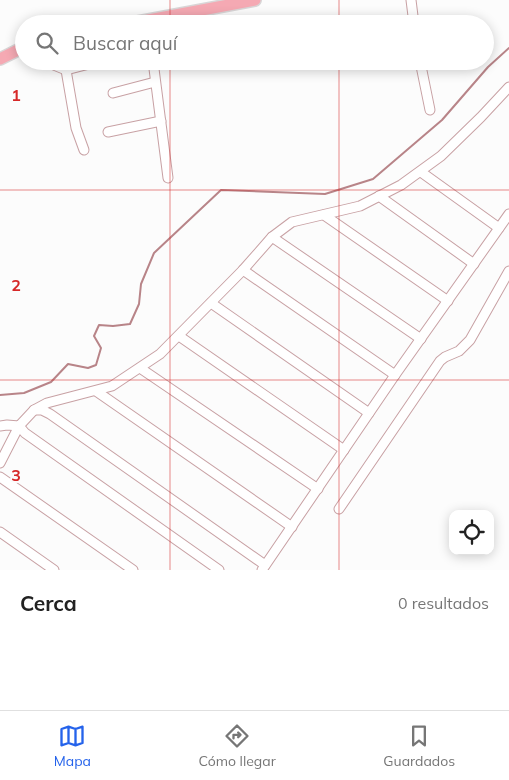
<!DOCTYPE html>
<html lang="es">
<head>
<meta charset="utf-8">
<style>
  body { margin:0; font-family:Mulish,sans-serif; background:#f6f6f6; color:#222 }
  .controls { position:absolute; right:15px; bottom:15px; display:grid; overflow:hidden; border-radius:10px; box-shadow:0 2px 12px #0003 }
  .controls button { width:45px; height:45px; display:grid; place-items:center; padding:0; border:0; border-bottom:1px solid #e0e0e0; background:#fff; color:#222; font:25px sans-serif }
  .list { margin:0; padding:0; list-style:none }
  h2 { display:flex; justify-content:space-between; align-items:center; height:65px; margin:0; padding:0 20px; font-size:21px }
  h2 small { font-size:16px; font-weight:400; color:#767676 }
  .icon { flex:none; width:28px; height:28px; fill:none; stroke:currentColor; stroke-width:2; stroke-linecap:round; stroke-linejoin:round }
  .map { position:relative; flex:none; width:509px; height:570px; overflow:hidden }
  .search { position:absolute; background:#fff; box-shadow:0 2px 12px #0003; left:15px; right:15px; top:15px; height:55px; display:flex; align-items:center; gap:12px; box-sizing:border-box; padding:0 18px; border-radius:28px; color:#767676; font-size:19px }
  .sheet { height:140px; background:#fff }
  nav { display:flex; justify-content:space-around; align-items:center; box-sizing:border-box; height:70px; border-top:1px solid #e0e0e0; background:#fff; font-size:14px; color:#767676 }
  nav a { display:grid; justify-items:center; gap:2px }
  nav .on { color:#2563eb }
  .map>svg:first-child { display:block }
</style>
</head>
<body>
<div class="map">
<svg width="509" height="570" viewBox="0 0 509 570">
  <rect width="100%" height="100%" fill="#fcfcfc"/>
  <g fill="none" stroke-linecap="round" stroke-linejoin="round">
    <polyline stroke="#b88488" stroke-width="2" points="0,395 24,393 51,382 68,364 88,368 96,365 101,348 94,336 99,325 113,326 130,324 139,304 141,284 154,253 221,190 325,194 373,179 442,120 488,67 509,48"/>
    <defs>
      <g id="minor">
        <polyline points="411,0 414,24"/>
        <polyline points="44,61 66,70"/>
        <polyline points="153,61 168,178"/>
        <polyline points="420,61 430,110"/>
        <polyline points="113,93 155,82"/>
        <polyline points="108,132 161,121"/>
        <polyline points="84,150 76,128 66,70 101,61"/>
        <polyline points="421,172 499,228"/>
        <polyline points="379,196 474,264"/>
        <polyline points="324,215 448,301"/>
        <polyline points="272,237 421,339"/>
        <polyline points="243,270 395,375"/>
        <polyline points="211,303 369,413"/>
        <polyline points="179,336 344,450"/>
        <polyline points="140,368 318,489"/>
        <polyline points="96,391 292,527"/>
        <polyline points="34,410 42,410 50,414 265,565"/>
        <polyline points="0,426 7,425 19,426 34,410 47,403 112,386 160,354 243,270 272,237 292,222 360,206 401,185 441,156 481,117 509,87"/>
        <polyline points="0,463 19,426 25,433 219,570"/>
        <polyline points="0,477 133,570"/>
        <polyline points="339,509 440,361 445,357 459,351 470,340 509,271"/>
        <polyline points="0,532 54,570"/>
        <polyline points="262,570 395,375 509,214"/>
      </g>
      <g id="major">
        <polyline points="127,24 255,0"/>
        <polyline points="0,59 24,47"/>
      </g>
    </defs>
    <use href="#minor" stroke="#c8a1a4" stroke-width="11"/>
    <use href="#major" stroke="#d9d6d7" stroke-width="14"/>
    <use href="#minor" stroke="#fff" stroke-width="9"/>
    <use href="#major" stroke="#f5a9b3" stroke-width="11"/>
  </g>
  <path fill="none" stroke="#d62828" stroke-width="1" stroke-opacity="0.55" d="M170 0V24M339 0V24M170 61V570M339 61V570M0 190H509M0 380H509"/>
  <g font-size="16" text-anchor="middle" font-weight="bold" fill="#d62828" stroke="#fcfcfc" stroke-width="4" stroke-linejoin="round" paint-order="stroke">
    <text x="16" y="101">1</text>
    <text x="16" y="291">2</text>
    <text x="16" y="481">3</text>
  </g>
</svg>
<div class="controls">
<button><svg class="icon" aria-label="locate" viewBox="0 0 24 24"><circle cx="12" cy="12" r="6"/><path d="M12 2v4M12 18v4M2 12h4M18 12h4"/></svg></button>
</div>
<div class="search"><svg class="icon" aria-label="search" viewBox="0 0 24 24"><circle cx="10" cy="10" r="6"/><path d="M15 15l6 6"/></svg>Buscar aquí</div>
</div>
<section class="sheet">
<h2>Cerca<small>0 resultados</small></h2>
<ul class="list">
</ul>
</section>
<nav>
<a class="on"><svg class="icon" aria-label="map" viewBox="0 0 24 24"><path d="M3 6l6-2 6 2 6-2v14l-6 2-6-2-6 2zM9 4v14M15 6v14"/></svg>Mapa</a>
<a><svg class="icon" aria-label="directions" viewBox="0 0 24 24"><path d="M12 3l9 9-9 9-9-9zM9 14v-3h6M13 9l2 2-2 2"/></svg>Cómo llegar</a>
<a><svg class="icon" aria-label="saved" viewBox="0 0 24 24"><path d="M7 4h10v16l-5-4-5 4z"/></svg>Guardados</a>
</nav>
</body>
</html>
